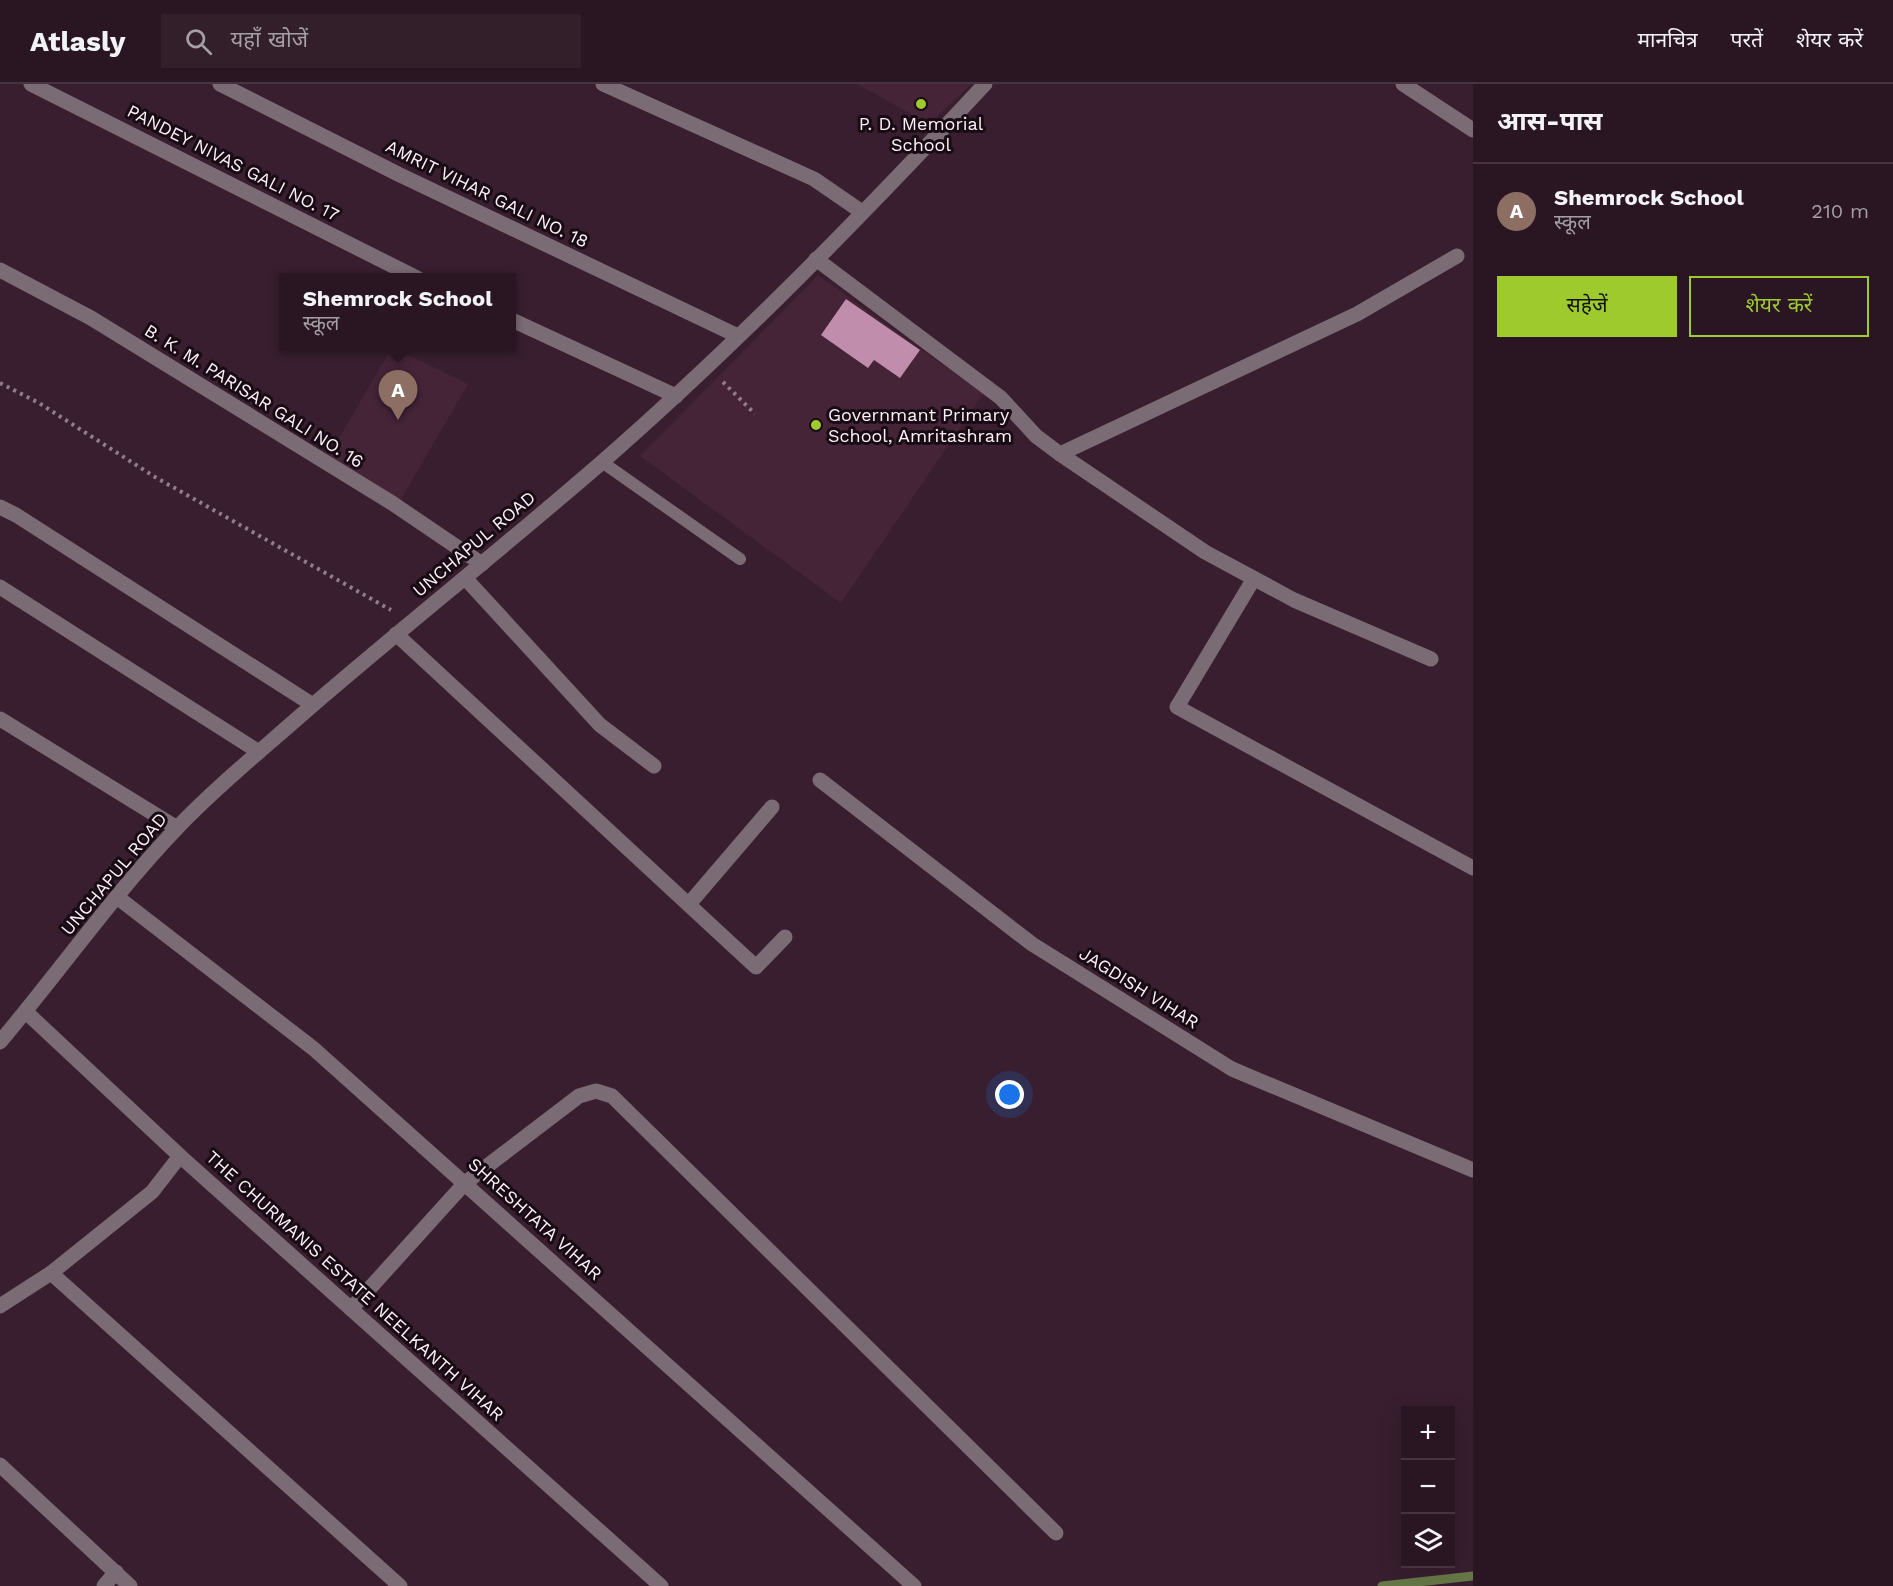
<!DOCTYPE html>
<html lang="hi">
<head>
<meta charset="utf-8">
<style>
  body { margin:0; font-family:"Work Sans","Noto Sans Devanagari",sans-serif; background:#321f2a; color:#f1f3f6 }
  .controls { position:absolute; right:18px; bottom:18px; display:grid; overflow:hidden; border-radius:0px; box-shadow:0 6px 24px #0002 }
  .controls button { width:54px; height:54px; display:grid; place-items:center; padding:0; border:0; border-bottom:2px solid #463540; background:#2a1622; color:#f1f3f6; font:30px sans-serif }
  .you { position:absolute; left:1010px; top:1011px; width:21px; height:21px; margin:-15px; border:4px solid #fff; border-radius:50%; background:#1a73e8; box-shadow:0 0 0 9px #1a73e833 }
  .badge { display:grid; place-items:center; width:39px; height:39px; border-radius:50%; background:#9eca2e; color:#fff; font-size:20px; font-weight:700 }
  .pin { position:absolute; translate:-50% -50px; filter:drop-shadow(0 2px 3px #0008) }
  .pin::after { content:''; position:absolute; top:32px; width:21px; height:18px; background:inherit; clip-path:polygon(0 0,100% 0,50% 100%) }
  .popup { position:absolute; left:279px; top:189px; width:237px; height:78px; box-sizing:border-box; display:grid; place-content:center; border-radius:0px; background:#2a1622; filter:drop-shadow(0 2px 4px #0005); font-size:20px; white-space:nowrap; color:#a59fa5 }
  .popup b { font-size:22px; color:#f1f3f6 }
  .popup::after { content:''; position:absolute; left:50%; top:100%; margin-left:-12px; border:12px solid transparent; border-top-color:#2a1622 }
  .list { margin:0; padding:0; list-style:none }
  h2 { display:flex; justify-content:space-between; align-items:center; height:78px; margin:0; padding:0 24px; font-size:26px }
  h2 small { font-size:20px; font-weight:400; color:#a59fa5 }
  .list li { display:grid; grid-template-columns:39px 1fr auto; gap:18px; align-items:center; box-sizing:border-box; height:96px; padding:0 24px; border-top:2px solid #463540 }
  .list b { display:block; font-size:22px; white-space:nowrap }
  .list p { margin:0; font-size:20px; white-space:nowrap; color:#a59fa5 }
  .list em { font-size:20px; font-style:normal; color:#a59fa5 }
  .actions { display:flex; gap:12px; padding:18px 24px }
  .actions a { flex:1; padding:14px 0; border:2px solid #9eca2e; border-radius:0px; text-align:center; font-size:21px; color:#9eca2e }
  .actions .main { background:#9eca2e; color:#111 }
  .icon { flex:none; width:33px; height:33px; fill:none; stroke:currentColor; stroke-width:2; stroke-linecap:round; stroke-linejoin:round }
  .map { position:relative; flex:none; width:1473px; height:1502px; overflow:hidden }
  header { display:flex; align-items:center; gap:36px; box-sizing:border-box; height:84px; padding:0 30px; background:#2a1622; border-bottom:2px solid #463540 }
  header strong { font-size:28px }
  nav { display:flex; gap:33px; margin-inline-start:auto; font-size:21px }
  .search { width:420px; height:54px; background:#321f2a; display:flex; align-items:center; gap:15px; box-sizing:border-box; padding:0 21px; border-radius:0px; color:#a59fa5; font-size:22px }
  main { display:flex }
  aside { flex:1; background:#2a1622 }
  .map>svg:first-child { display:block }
</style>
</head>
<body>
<header>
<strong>Atlasly</strong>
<div class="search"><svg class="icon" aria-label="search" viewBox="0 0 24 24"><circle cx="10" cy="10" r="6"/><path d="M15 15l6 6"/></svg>यहाँ खोजें</div>
<nav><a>मानचित्र</a><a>परतें</a><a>शेयर करें</a></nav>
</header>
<main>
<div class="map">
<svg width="1473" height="1502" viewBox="0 0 1473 1502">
  <rect width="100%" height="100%" fill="#381e2e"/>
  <g fill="#452438">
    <polygon points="857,0 971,0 929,40"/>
    <polygon points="818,191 983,310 841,519 640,372"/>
    <polygon points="392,263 468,300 400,417 328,373"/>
  </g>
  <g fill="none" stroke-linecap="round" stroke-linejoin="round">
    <polyline stroke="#667847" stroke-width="9" points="1382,1502 1473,1492"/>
  </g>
  <polygon fill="#c08dac" points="846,215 920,266 900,294 874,276 868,284 821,251"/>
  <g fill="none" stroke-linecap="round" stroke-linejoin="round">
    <g stroke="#927d8a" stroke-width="4" stroke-dasharray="3 4.5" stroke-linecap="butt">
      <polyline points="723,298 755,330"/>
      <polyline points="0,299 39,319 155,393 391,526"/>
    </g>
    <polyline stroke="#7a6b74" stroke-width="12" points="602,378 740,475"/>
    <g stroke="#7a6b74" stroke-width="15">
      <polyline points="31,0 417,194"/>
      <polyline points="220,0 398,90 738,252"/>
      <polyline points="603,0 814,95 862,128"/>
      <polyline points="1403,0 1473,46"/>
      <polyline points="816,175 1001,314 1036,352 1060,370 1205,468 1294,516 1431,575"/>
      <polyline points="0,186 91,234 392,419 482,480"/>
      <polyline points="512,236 676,312"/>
      <polyline points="1060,370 1357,230 1457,172"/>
      <polyline points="0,423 16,431 313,621"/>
      <polyline points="466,495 600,641 654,682"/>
      <polyline points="1253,496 1177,623 1473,784"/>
      <polyline points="0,503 259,668"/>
      <polyline points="396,550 756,883 785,853"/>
      <polyline points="0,635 177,744"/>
      <polyline points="820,696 1032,860 1232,985 1473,1086"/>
      <polyline points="117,813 314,965 914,1502"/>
      <polyline points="689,820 772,723"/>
      <polyline points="26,928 180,1072 661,1502"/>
      <polyline points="51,1189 400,1502"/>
      <polyline points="0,1222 51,1189 152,1108 180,1072"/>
      <polyline points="351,1225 465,1099 579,1012 596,1007 612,1012 1056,1449"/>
      <polyline points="0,1381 130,1502"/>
      <polyline points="104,1502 116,1488"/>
    </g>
    <path stroke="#7a6b74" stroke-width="15" d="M0 958C59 888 113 811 176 745 214 705 258 669 299 633 398 547 502 465 601 379 736 261 863 131 985 0"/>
  </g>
  <g fill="#9eca2e" stroke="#180c14" stroke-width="2">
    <circle cx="921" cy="20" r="6"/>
    <circle cx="816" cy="341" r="6"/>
  </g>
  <g text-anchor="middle" stroke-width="6" stroke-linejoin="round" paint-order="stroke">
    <g font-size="18" fill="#fff0f8" stroke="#180c14">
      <text x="921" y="46">P. D. Memorial<tspan x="921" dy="21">School</tspan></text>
      <text x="828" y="337" text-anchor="start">Governmant Primary<tspan x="828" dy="21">School, Amritashram</tspan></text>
    </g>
    <g font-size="18" fill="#fff0f8" stroke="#180c14">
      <text transform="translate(233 79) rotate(27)" y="6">PANDEY NIVAS GALI NO. 17</text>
      <text transform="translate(487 110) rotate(26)" y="6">AMRIT VIHAR GALI NO. 18</text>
      <text transform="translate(254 312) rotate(32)" y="6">B. K. M. PARISAR GALI NO. 16</text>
      <text transform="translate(474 460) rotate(-40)" y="6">UNCHAPUL ROAD</text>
      <text transform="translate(114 790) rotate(-50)" y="6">UNCHAPUL ROAD</text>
      <text transform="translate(1139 904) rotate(32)" y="6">JAGDISH VIHAR</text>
      <text transform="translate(535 1135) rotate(42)" y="6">SHRESHTATA VIHAR</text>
      <text transform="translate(355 1202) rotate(42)" y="6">THE CHURMANIS ESTATE NEELKANTH VIHAR</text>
    </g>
  </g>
</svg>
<div class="controls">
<button>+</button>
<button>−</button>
<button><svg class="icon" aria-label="layers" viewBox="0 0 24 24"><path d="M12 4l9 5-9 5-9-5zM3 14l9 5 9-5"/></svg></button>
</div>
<div class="you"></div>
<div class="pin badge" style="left:398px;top:336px;background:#8d6e63">A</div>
<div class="popup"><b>Shemrock School</b>स्कूल</div>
</div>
<aside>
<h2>आस-पास<small></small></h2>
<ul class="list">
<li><span class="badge" style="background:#8d6e63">A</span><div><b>Shemrock School</b><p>स्कूल</p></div><em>210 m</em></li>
</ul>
<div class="actions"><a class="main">सहेजें</a><a>शेयर करें</a></div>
</aside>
</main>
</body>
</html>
